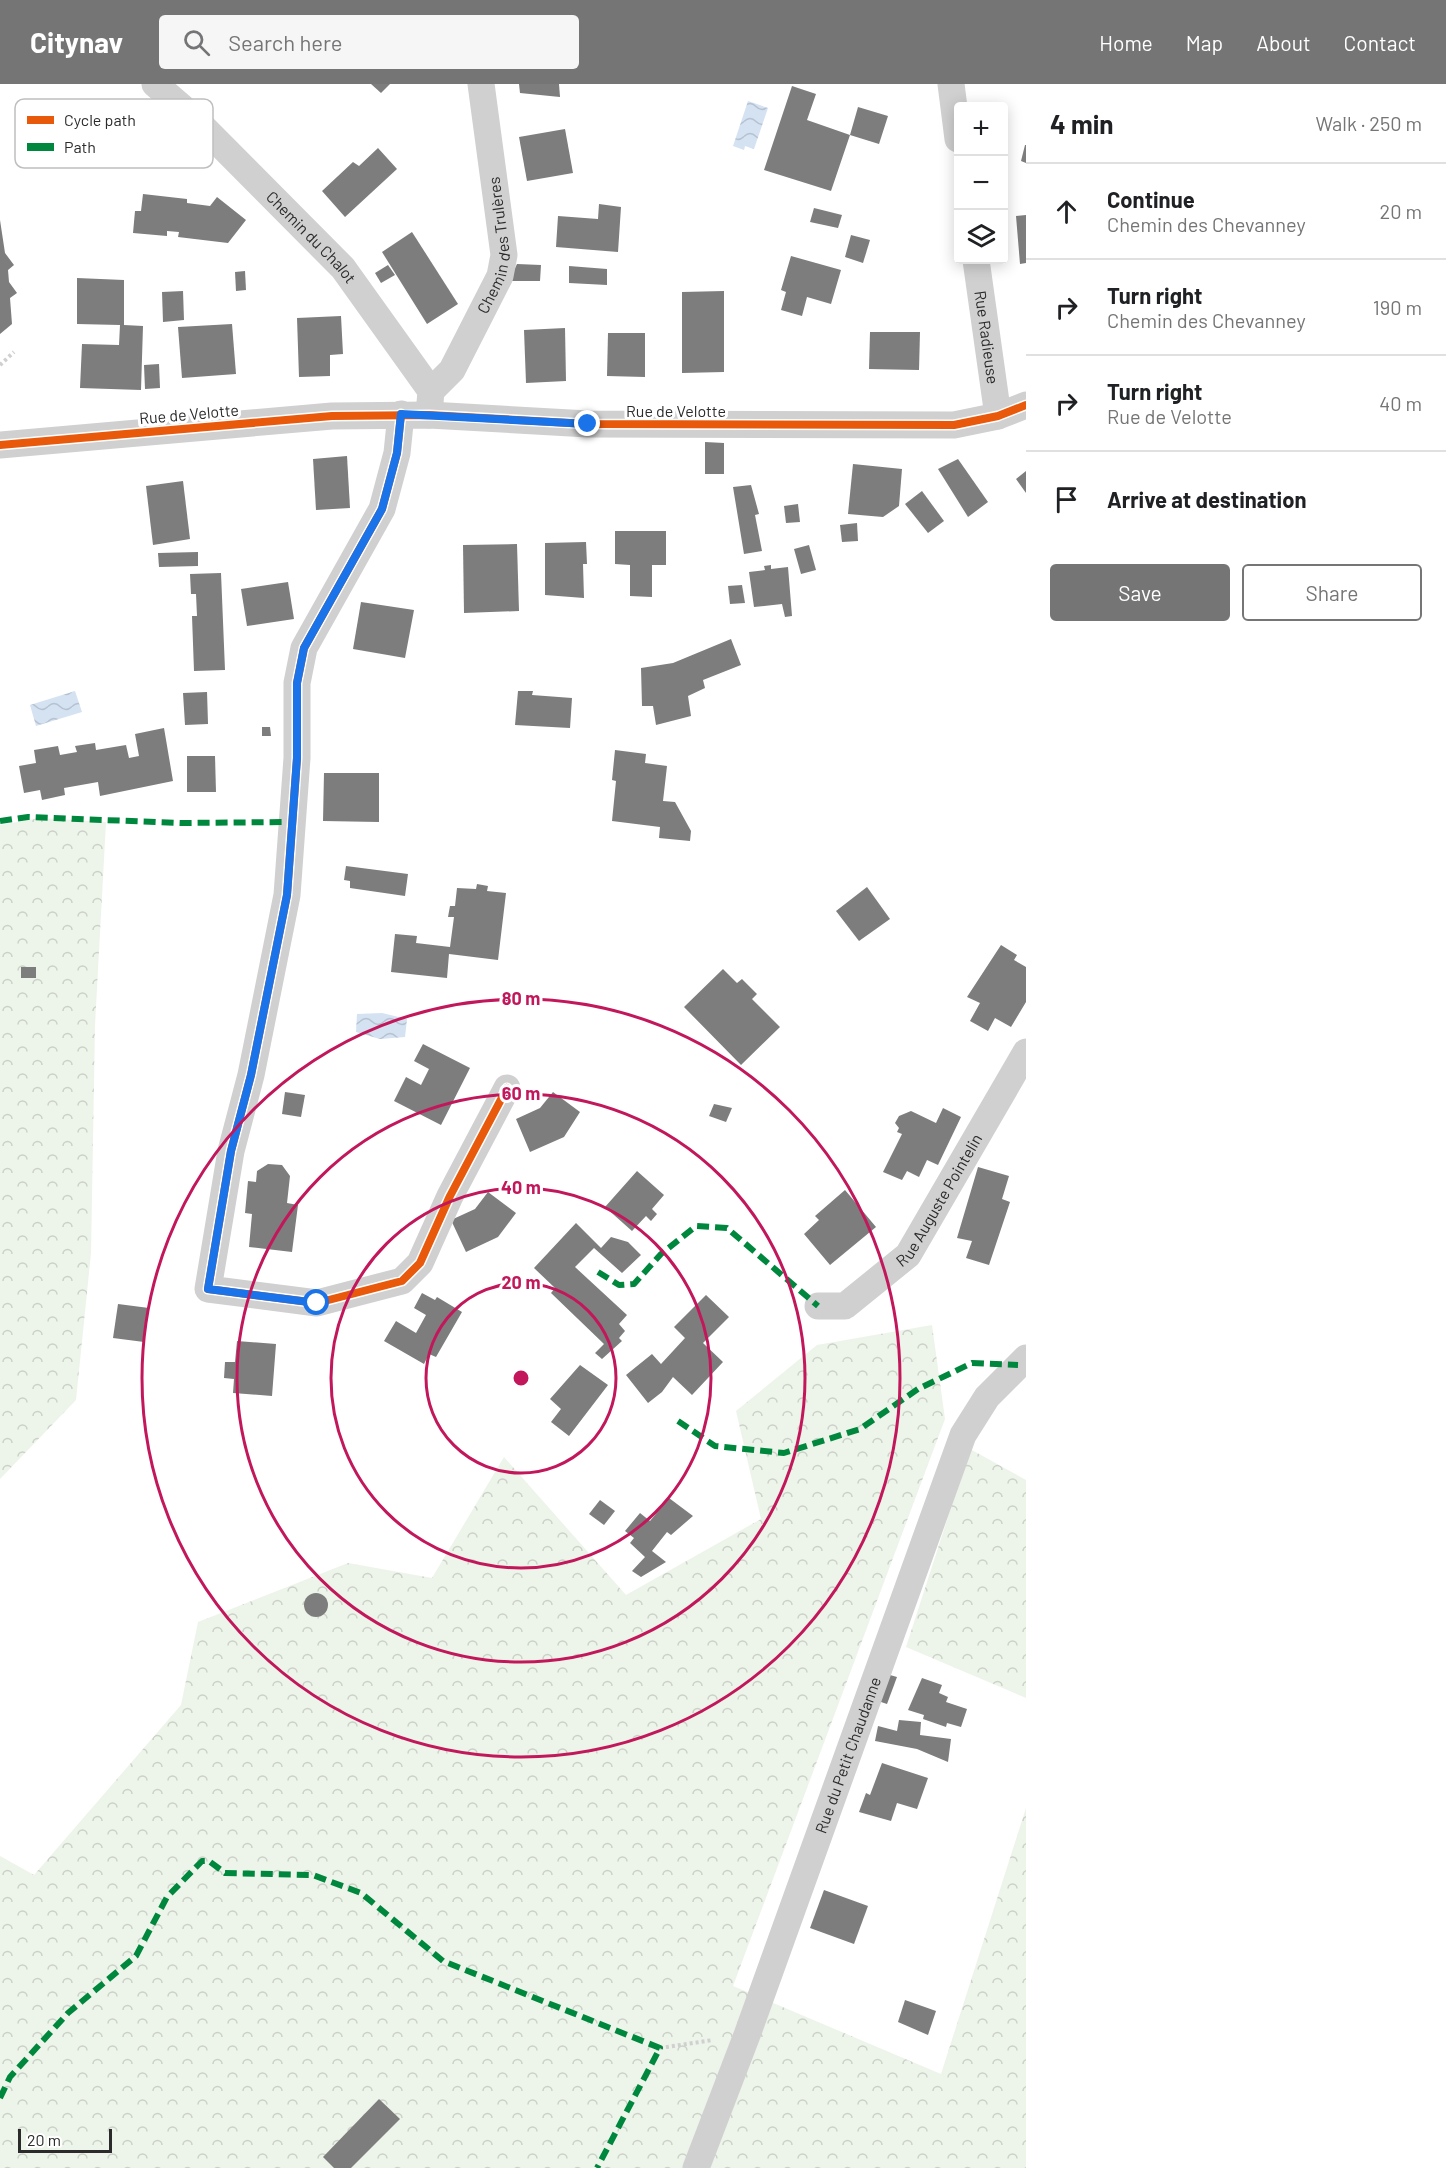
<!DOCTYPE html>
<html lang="en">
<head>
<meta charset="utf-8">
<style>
  body { margin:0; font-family:Barlow,sans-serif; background:#f6f6f6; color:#202124 }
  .controls { position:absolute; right:18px; top:18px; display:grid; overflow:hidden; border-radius:6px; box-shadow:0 3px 15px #0003 }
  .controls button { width:54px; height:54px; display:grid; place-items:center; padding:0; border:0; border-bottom:2px solid #e0e0e0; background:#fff; color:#202124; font:30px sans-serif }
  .scale { position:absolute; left:18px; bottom:15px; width:94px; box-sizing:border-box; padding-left:6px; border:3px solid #2b2b2b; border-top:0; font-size:16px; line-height:21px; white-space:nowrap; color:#2b2b2b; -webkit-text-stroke:4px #fff; paint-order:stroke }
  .stop { position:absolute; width:18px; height:18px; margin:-14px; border:4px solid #1a73e8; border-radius:50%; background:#fff }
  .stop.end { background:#1a73e8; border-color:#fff; box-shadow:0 2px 6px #0008 }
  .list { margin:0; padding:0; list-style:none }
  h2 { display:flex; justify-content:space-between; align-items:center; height:78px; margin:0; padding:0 24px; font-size:26px }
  h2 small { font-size:20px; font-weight:400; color:#757577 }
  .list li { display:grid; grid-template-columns:39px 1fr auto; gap:18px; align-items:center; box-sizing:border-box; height:96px; padding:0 24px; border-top:2px solid #e0e0e0 }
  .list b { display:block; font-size:22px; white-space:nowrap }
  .list p { margin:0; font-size:20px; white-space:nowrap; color:#757577 }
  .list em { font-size:20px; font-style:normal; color:#757577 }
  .actions { display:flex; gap:12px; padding:18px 24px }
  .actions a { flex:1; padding:14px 0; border:2px solid #757575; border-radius:6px; text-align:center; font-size:21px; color:#757575 }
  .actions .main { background:#757575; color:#fff }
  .icon { flex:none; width:33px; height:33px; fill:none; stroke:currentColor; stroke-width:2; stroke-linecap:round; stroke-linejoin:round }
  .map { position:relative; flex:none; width:1026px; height:2084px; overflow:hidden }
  header { display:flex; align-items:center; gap:36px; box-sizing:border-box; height:84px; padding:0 30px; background:#757575; color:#fff }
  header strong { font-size:28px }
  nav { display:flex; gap:33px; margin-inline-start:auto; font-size:21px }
  .search { width:420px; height:54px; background:#f6f6f6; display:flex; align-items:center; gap:15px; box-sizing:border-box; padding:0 21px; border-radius:6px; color:#757577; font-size:22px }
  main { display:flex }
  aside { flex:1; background:#fff }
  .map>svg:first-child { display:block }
</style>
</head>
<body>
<header>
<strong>Citynav</strong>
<div class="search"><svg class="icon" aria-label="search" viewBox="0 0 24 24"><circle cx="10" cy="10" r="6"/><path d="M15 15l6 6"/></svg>Search here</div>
<nav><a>Home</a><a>Map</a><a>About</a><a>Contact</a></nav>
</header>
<main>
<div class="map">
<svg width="1026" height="2084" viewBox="0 0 1026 2084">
  <defs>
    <pattern id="forest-crowns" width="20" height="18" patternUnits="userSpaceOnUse" patternTransform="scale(1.5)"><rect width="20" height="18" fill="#edf4e9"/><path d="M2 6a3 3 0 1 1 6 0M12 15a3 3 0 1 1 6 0" fill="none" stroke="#cbd1c8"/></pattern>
    <pattern id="water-waves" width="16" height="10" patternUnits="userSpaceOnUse" patternTransform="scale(1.5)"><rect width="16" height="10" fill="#d4e2f2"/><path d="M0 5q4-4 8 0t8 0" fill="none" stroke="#b6c2d0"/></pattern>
  </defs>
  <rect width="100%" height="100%" fill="#fff"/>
  <g fill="url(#forest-crowns)">
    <polygon points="40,734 106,738 95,941 91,1169 76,1316 0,1395 0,741"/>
    <polygon points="932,1241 945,1335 733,1902 941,1990 1026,1724 1026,2084 0,2084 0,1772 34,1791 181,1621 198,1538 348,1479 432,1494 504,1373 626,1511 761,1435 736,1327 817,1261"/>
    <polygon points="970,1365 1026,1396 1026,1614 906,1563"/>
  </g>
  <g fill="url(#water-waves)">
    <polygon points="748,17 768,24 754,65 745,62 744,66 733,62"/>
    <polygon points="75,607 82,628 36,642 30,621"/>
    <polygon points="382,929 407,935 405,953 380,955 356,948 357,930"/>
  </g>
  <g fill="#7d7d7d">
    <polygon points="371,0 390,0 381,9"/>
    <polygon points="519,0 559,0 560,13 520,9"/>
    <polygon points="792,2 816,10 807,36 850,51 858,23 888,32 879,60 850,51 831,107 764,86"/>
    <polygon points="565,45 573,89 527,97 519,53"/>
    <polygon points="1025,61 1026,61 1026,79 1021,77"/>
    <polygon points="378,64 397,85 345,133 322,107 353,78 359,82"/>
    <polygon points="143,110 187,115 187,119 210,122 217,113 246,136 228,159 178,153 179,148 167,147 167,152 133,149 135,127 141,127"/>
    <polygon points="599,120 621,123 618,168 556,163 558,132 598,135"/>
    <polygon points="814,124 842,131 838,144 810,138"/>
    <polygon points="1026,131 1026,179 1020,180 1016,132"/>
    <polygon points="0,136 5,169 14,181 8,186 9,198 17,209 10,214 12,240 0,250"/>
    <polygon points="412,148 458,220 427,240 382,168"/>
    <polygon points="851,151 870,156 863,179 845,173"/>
    <polygon points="791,172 841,186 831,220 807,213 802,232 781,226 786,208 781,206"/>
    <polygon points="517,180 541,181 540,197 509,197"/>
    <polygon points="388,181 395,191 381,199 375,189"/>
    <polygon points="569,182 607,185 607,201 569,199"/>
    <polygon points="245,187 246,206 236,207 235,188"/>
    <polygon points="77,194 124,196 124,241 143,242 141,306 80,304 82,260 119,261 120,241 77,240"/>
    <polygon points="183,207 184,236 163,238 162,208"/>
    <polygon points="724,207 724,288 682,289 682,208"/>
    <polygon points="341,232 343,270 330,271 330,292 299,293 297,234"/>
    <polygon points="232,240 236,290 182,294 178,243"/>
    <polygon points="565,244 566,297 526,299 524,246"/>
    <polygon points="870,248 920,248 919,286 869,285"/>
    <polygon points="608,249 645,249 645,293 607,292"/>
    <polygon points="159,280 160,304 145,305 144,281"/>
    <polygon points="705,358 724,359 724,390 705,390"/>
    <polygon points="347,372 350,424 316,426 313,375"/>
    <polygon points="958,375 988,418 968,433 938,385"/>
    <polygon points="853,380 902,385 899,422 883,433 848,430"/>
    <polygon points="1026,387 1026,409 1016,395"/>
    <polygon points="183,397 190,455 153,461 146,402"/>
    <polygon points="751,401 759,430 755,431 762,467 744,470 733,403"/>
    <polygon points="922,407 944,437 928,449 905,420"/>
    <polygon points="798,420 800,438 786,439 784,422"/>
    <polygon points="857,439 858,457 842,458 840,441"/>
    <polygon points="615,447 666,447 666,481 652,481 652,513 630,512 630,481 615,480"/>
    <polygon points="586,458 587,480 583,480 584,514 545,511 545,459"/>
    <polygon points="517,460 519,527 464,529 463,461"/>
    <polygon points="809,461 816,486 801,490 794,465"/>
    <polygon points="198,468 198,482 159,483 158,469"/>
    <polygon points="771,481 771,485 788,483 792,532 785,533 782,520 754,523 749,488 765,486 764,482"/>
    <polygon points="221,489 225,586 194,587 192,532 197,532 196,510 191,510 190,490"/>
    <polygon points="288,498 294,535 247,542 241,505"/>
    <polygon points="742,501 745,519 730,520 728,502"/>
    <polygon points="361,518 414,526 405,574 353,565"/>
    <polygon points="731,555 741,581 703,596 705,604 688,612 691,632 656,641 653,622 642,622 641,584 673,579"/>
    <polygon points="518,607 533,607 532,611 572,614 570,644 515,641"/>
    <polygon points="207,608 208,640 185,641 183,609"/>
    <polygon points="262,643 270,643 271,652 262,652"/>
    <polygon points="164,644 173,697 100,712 98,698 64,704 65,711 42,716 40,706 24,709 19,682 36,679 34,666 58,662 60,671 77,668 75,662 95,659 96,666 126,661 129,674 139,672 135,650"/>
    <polygon points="615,666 646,670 645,679 667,682 663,717 675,718 691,747 690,757 659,754 660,743 612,737 616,697 612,696"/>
    <polygon points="187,672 215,672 216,708 187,708"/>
    <polygon points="324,689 379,689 379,738 323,737"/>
    <polygon points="346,782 408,790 405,812 350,804 350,797 344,796"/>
    <polygon points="477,800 488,802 487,807 506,809 498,876 449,870 447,894 391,888 395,850 417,852 416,859 450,863 454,833 448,833 450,822 455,822 457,804 476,805"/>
    <polygon points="867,803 890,835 859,857 836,827"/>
    <polygon points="1001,861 1017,871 1014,876 1026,883 1026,918 1011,943 995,934 988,947 970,937 980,919 967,913"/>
    <rect x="21" y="883" width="15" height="11"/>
    <polygon points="723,885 737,899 742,895 757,910 752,915 780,943 741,981 684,923"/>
    <polygon points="423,960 470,984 441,1041 394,1017 406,993 421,1001 429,985 414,977"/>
    <polygon points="285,1008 305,1011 301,1033 282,1030"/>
    <polygon points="553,1008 580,1028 564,1053 530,1068 516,1035 540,1024"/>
    <polygon points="714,1020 732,1024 726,1038 709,1032"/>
    <polygon points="943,1024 961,1033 938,1081 927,1076 919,1093 907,1087 902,1096 883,1088 902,1050 897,1048 899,1044 895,1039 899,1032 911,1027 936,1039"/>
    <polygon points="268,1080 282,1081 290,1092 287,1119 298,1121 292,1168 249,1163 252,1130 245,1129 248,1097 256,1098 257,1087"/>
    <polygon points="978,1083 1009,1092 1002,1115 1010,1118 989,1181 966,1174 972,1157 957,1154"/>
    <polygon points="637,1087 664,1111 652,1125 657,1130 651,1137 646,1132 632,1147 605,1123"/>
    <polygon points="845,1106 876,1143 830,1181 804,1150 819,1136 815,1132"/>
    <polygon points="488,1108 516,1129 498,1153 466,1168 451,1136 475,1125"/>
    <polygon points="576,1139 601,1164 611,1153 628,1158 641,1171 622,1189 594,1164 575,1183 627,1231 619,1240 625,1247 619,1254 622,1257 602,1275 595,1269 604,1260 551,1209 555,1204 534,1184"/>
    <polygon points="422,1209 435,1216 437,1213 462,1228 436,1273 429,1270 424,1280 384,1257 396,1237 416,1249 426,1231 414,1224"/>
    <polygon points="706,1211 729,1233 703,1259 723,1278 692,1311 673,1293 662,1308 648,1319 626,1291 652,1270 661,1280 685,1254 674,1243"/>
    <polygon points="118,1220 149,1224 144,1258 113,1254"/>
    <polygon points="237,1257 276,1260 272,1312 233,1309 234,1295 224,1294 225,1278 235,1278"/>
    <polygon points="580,1281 608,1301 569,1352 551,1338 561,1325 550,1315"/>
    <polygon points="669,1414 693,1432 671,1451 667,1448 652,1467 666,1478 641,1493 632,1487 645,1473 630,1459 634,1454 625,1447 640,1429 650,1437"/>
    <polygon points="600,1416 615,1427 604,1441 589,1430"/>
    <circle cx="316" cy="1521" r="12"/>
    <polygon points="883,1589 897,1593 887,1620 875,1616"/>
    <polygon points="922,1594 942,1601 939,1609 948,1613 946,1618 967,1625 961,1643 947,1639 946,1643 923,1635 924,1631 908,1626"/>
    <polygon points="899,1636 921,1638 920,1651 951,1655 948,1678 917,1665 875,1657 878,1642 897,1647"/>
    <polygon points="882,1679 928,1694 917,1725 897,1719 891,1737 859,1728 866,1709 870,1711"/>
    <polygon points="824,1806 868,1822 854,1860 810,1844"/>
    <polygon points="905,1916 936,1927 928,1951 898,1938"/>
    <polygon points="379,2015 400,2035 351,2084 334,2084 323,2073"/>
  </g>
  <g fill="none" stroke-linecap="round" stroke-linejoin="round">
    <g stroke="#d0d0d0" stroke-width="4" stroke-dasharray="3 3" stroke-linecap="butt">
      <polyline points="0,281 14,268"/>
      <polyline points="660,1964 713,1956"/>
    </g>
    <g stroke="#d0d0d0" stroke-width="27">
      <path id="s1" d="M155 0 192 32 343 184 431 307 429 331"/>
      <polyline points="951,0 958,55"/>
      <path id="s2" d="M976 176 998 332"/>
      <path id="s3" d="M431 307 452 286 500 192 504 171 481 0"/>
      <polyline points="401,330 397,369 382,425 304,564 297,599 297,674 287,811 251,991 231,1067 208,1205 317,1219 402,1197 420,1179 450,1112 507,1004"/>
      <polyline points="0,361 332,332 429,331 588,340 954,341 998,332 1026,321"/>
      <path id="s4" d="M818 1222H845L908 1171 1026 968"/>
      <path id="s5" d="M696 2084 747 1951 963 1351 987 1313 1026 1274"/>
    </g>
    <g stroke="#00873e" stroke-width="6" stroke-dasharray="12 6" stroke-linecap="butt">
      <polyline points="0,737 28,733 180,739 292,738"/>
      <polyline points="598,1188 619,1201 634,1200 661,1170 696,1142 727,1144 818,1222"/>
      <polyline points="678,1337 715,1362 784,1369 860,1345 918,1305 972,1279 1018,1281"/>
      <polyline points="0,2014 10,1993 68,1929 136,1872 167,1813 202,1777 209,1777 225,1789 313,1791 361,1809 443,1877 660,1964 597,2084"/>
    </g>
    <defs>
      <g id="cycleway">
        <polyline points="401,330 397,369 382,425 304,564 297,599 297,674 287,811 251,991 231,1067 208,1205 317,1219 402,1197 420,1179 450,1112 507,1004"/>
        <polyline points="0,361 332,332 429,331 588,340 954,341 998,332 1026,321"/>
      </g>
    </defs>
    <use href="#cycleway" stroke="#fff" stroke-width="11"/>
    <use href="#cycleway" stroke="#e8590c" stroke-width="8"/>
  </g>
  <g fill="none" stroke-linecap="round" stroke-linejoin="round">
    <polyline stroke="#1a73e8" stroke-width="8" points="317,1219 208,1205 231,1067 251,991 287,811 297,674 297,599 304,564 382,425 397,369 401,330 588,340"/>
  </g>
  <g fill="none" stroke="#c2185b" stroke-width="3">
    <circle cx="521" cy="1294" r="95"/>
    <circle cx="521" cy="1294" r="190"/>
    <circle cx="521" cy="1294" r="284"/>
    <circle cx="521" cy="1294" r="379"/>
  </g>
  <g text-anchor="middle" stroke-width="6" stroke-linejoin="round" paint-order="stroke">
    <g font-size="16" fill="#2b2b2b" stroke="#fff">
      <text dy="6" stroke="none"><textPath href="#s1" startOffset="219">Chemin du Chalot</textPath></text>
      <text dy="6" stroke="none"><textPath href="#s3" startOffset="165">Chemin des Trulères</textPath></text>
      <text dy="6" stroke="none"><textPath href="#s2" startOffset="78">Rue Radieuse</textPath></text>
      <text x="676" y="333">Rue de Velotte</text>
      <text transform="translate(189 330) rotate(-5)" y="6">Rue de Velotte</text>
      <text dy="6" stroke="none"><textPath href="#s4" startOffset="171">Rue Auguste Pointelin</textPath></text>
      <text dy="6" stroke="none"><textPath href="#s5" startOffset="440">Rue du Petit Chaudanne</textPath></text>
    </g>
  </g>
  <rect x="15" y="15" width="198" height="69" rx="9" fill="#fff" stroke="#bfbfbf" stroke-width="1.5"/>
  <rect x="27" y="32" width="27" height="8" fill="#e8590c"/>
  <rect x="27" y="59" width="27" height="8" fill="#00873e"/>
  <g font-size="16" fill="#2b2b2b">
    <text x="64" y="42">Cycle path</text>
    <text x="64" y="69">Path</text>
  </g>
  <circle cx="521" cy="1294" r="9" fill="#c2185b" stroke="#fff" stroke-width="3"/>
  <g font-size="18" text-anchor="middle" font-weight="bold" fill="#c2185b" stroke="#fff" stroke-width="6" stroke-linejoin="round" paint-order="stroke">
    <text x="521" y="921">80 m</text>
    <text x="521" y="1016">60 m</text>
    <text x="521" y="1110">40 m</text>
    <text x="521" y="1205">20 m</text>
  </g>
</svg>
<div class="controls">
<button>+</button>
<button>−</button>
<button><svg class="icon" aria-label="layers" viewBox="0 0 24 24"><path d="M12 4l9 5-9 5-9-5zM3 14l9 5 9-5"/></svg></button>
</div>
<div class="scale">20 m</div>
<div class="stop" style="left:317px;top:1219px"></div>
<div class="stop end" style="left:588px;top:340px"></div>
</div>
<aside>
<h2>4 min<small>Walk · 250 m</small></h2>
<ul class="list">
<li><svg class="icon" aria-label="ahead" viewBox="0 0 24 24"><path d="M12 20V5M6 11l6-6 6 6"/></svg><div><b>Continue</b><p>Chemin des Chevanney</p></div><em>20 m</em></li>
<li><svg class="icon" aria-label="right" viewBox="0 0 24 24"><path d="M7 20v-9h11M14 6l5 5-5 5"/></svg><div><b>Turn right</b><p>Chemin des Chevanney</p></div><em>190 m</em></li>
<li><svg class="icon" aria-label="right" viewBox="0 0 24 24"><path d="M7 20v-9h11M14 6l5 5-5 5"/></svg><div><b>Turn right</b><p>Rue de Velotte</p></div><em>40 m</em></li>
<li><svg class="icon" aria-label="arrive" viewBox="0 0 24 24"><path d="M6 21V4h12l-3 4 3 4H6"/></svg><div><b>Arrive at destination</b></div></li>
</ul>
<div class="actions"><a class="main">Save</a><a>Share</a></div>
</aside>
</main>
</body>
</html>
